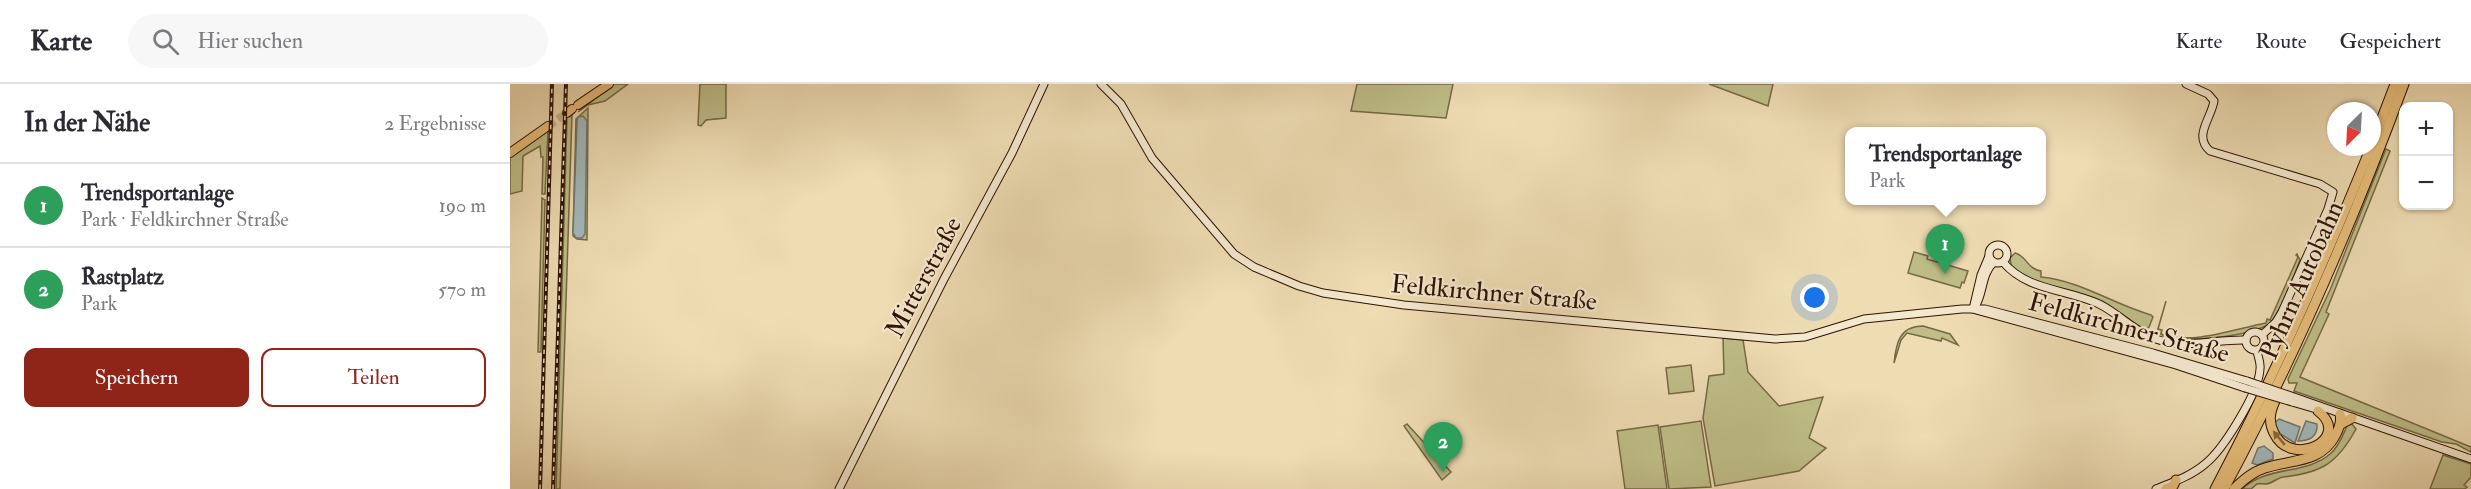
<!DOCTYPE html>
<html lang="de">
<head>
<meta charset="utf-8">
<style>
  body { margin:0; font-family:"IM FELL Double Pica",serif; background:#f7f7f7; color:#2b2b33 }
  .controls { position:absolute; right:18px; top:18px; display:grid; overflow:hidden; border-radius:12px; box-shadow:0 2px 4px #0004 }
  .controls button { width:54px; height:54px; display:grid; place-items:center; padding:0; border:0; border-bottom:2px solid #e1e1e2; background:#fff; color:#2b2b33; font:30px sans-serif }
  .compass { position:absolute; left:1817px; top:18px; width:54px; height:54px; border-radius:50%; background:#fff; box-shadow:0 2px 4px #0004; rotate:204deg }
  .you { position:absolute; left:1305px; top:214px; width:21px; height:21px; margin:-15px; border:4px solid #fff; border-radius:50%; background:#1a73e8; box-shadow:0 0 0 9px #1a73e833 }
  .badge { display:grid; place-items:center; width:39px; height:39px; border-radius:50%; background:#8f2418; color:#fff; font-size:20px; font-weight:700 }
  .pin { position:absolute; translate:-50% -50px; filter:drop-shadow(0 2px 3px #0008) }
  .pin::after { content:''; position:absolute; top:32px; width:21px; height:18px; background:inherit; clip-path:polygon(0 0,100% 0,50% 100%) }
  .popup { position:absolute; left:1335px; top:43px; width:201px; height:78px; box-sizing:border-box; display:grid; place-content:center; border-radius:12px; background:#fff; filter:drop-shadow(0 2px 4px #0005); font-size:20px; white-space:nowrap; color:#7c7c81 }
  .popup b { font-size:22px; color:#2b2b33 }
  .popup::after { content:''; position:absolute; left:50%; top:100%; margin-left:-12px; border:12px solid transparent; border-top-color:#fff }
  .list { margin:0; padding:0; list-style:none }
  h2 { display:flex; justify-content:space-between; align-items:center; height:78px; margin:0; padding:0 24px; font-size:26px }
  h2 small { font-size:20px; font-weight:400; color:#7c7c81 }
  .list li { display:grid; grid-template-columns:39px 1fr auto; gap:18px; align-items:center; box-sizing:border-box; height:84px; padding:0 24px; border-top:2px solid #e1e1e2 }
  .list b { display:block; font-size:22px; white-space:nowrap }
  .list p { margin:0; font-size:20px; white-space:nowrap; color:#7c7c81 }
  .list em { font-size:20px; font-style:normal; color:#7c7c81 }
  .actions { display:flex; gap:12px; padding:18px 24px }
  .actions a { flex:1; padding:14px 0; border:2px solid #8f2418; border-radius:12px; text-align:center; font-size:21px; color:#8f2418 }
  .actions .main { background:#8f2418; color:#fff }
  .icon { flex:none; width:33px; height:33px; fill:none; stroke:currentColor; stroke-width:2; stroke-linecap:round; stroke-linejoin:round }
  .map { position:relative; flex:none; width:1961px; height:405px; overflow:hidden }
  header { display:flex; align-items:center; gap:36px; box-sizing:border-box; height:84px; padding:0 30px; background:#fff; border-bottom:2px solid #e1e1e2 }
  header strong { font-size:28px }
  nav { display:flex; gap:33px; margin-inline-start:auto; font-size:21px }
  .search { width:420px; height:54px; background:#f7f7f7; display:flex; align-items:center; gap:15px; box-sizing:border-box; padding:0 21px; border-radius:33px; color:#7c7c81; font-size:22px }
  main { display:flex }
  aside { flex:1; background:#fff }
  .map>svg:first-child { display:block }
</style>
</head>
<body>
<header>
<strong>Karte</strong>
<div class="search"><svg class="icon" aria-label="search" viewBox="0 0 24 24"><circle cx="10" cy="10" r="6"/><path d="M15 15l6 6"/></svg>Hier suchen</div>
<nav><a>Karte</a><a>Route</a><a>Gespeichert</a></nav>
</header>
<main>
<aside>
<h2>In der Nähe<small>2 Ergebnisse</small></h2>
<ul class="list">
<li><span class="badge" style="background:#2e9e5b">1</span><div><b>Trendsportanlage</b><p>Park · Feldkirchner Straße</p></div><em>190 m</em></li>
<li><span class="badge" style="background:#2e9e5b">2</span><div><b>Rastplatz</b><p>Park</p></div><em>570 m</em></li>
</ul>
<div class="actions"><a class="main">Speichern</a><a>Teilen</a></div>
</aside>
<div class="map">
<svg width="1961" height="405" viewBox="0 0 1961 405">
  <rect width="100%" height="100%" fill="#eedcb3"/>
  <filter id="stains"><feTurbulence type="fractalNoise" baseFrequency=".00333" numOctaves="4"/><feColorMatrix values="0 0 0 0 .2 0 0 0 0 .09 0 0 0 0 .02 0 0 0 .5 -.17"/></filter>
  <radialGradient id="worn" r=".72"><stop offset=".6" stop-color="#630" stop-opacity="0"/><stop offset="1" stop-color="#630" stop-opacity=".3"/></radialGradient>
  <g fill="#bfbe88" stroke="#766844" stroke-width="1.5">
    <polygon points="104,0 118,0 95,17 78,21 68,28"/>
    <polygon points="190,0 216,0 216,34 196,36 191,42 188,41"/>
    <polygon points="847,0 943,0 936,34 841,27"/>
    <polygon points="1199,0 1263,0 1258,22"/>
    <polygon points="78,24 77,156 67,155 63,152 66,35"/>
    <polygon points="62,30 50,405 46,405 57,33"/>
    <polygon points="38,47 35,110 32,110 33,73 31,73 30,62 13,72 12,107 0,110 0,74"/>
    <polygon points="1876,65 1880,67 1816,228 1819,230 1790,293 1961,363 1961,368 1946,360 1932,358 1784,307 1787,299 1779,299 1778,295 1820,206"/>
    <polygon points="32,114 35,116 31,268 28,268"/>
    <polygon points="1404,168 1418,172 1417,175 1458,187 1454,199 1452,198 1450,204 1398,189"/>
    <path d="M1505 169C1517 172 1517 185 1531 187V193C1571 197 1603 220 1641 231L1643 233 1639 243 1635 246C1619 238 1607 225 1592 217 1563 204 1523 205 1501 181L1500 174Z"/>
    <path d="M1787 170 1790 176C1783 194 1773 223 1761 238 1749 252 1662 262 1647 248L1656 217 1648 245 1652 246 1651 250C1684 261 1724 245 1756 239L1757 235 1760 236 1788 173 1786 171Z"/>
    <path d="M1413 242 1440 250 1448 261 1432 254 1431 257 1397 249 1391 256 1384 279C1386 260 1389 242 1413 242Z"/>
    <polygon points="1213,254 1233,256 1238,288 1269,322 1313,313 1299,354 1316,364 1289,387 1205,402 1193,334 1199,292 1214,290"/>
    <polygon points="1181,281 1184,307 1159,310 1156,284"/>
    <polygon points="1191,337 1201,403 1159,405 1150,343"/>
    <polygon points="897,340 941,388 932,396 894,342"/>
    <path d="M1842 340 1846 345C1827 380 1811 389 1773 393 1768 394 1765 397 1760 399 1756 401 1752 399 1747 400L1741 405H1732C1758 381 1796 391 1820 370 1828 364 1833 351 1837 342Z"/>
    <polygon points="1148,341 1157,405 1115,405 1107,347"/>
    <polygon points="1933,371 1961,380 1961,393 1954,401 1957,403 1955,405 1920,405"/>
  </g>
  <g fill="#a1b8ba" stroke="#737670" stroke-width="1.5">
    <polygon points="73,32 77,37 75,150 72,154 66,154 63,149 67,37 68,33"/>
    <polygon points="1769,335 1790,343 1785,359 1767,348 1764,339"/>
    <path d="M1796 337 1807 340C1808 353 1799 357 1788 357Z"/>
    <polygon points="1754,362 1763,369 1763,375 1747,381 1742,379 1748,364"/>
  </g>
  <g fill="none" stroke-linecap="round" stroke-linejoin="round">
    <polyline stroke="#c7b48f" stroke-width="8" stroke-dasharray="8 4" stroke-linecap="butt" points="38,42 57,29"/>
    <defs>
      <g id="secondary">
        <polyline points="591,0 611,20 642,74 724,170 744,183 789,202 813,209 894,221 1265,255 1295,253 1354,235 1452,225 1475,225 1643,269 1737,297"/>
        <path d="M1676 0 1698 10 1704 17C1701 35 1683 52 1700 67L1810 100 1823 108 1818 125 1772 228 1766 238 1752 251"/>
        <circle cx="1488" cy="170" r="9"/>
        <path d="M1493 178C1517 207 1557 205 1589 220 1613 232 1629 253 1657 258 1683 263 1710 255 1736 256"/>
        <path d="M1465 223C1474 209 1471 190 1484 178"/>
        <polyline points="1463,225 1471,191 1479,172"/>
        <polyline points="1466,226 1666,281 1735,304"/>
        <circle cx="1745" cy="257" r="9"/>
        <polyline points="1784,313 1961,375"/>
        <polyline points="1782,318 1813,327"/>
        <polyline points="329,405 434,195 502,69 534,0"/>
        <path d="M1646 405C1663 398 1681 392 1695 380 1713 366 1749 308 1750 285 1751 279 1748 273 1747 267"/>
      </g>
      <g id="primary">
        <polyline points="68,21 99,0"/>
        <polyline points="57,29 62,25"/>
        <polyline points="0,69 38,42"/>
      </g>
      <g id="highway">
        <polyline points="1862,60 1885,0"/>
        <path d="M1765 317C1760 328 1758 338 1764 349 1782 386 1843 354 1808 327"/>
        <polyline points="1831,340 1842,334"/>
        <polyline points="1656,405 1663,402 1666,396"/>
        <path d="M1705 405C1764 294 1814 179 1861 63"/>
        <path d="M1714 405C1784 275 1843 138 1894 0"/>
        <path d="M1724 405C1733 396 1742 388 1755 384 1781 375 1810 380 1825 352 1829 345 1832 338 1830 330"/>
      </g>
    </defs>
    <use href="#secondary" stroke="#2d1201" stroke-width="9"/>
    <use href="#primary" stroke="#2d1201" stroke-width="10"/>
    <use href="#highway" stroke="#2d1201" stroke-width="11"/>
    <use href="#secondary" stroke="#f4e8ce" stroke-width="7"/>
    <use href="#primary" stroke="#e7be7a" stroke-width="8"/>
    <use href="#highway" stroke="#e7be7a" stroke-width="9"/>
    <defs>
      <g id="rail">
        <polyline points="30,405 42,0"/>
        <polyline points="43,405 56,0"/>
      </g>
    </defs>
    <use href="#rail" stroke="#2d1201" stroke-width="4"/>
    <use href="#rail" stroke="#f4e8ce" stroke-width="1.5" stroke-dasharray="4.5" stroke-linecap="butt"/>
    <defs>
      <g id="secondary-bridge">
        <polyline points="1737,297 1784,313"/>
        <polyline points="1735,304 1782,318"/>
      </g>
    </defs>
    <use href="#secondary-bridge" stroke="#2d1201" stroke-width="9" stroke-linecap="butt"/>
    <use href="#secondary-bridge" stroke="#f4e8ce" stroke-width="7"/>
  </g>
  <defs><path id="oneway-solid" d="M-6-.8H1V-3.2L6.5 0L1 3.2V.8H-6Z" transform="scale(1.5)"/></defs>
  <use fill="#8a683e" href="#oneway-solid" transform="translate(1769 354) rotate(-130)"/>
  <g text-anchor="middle" stroke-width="4.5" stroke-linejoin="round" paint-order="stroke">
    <g font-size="26" fill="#2d1201" stroke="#f4e8ce">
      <text transform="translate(413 193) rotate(-62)" y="9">Mitterstraße</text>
      <text transform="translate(1791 196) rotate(-66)" y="9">Pyhrn Autobahn</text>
      <text transform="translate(984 208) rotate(5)" y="9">Feldkirchner Straße</text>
      <text transform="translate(1619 243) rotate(15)" y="9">Feldkirchner Straße</text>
    </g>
  </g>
  <rect width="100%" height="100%" filter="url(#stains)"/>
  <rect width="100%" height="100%" fill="url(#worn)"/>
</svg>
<div class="controls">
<button>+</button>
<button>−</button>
</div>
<svg class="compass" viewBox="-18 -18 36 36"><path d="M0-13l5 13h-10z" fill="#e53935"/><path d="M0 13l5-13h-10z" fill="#7c7c81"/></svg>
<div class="you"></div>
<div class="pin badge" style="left:1435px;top:190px;background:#2e9e5b">1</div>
<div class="popup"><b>Trendsportanlage</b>Park</div>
<div class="pin badge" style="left:933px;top:388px;background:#2e9e5b">2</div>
</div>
</main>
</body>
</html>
